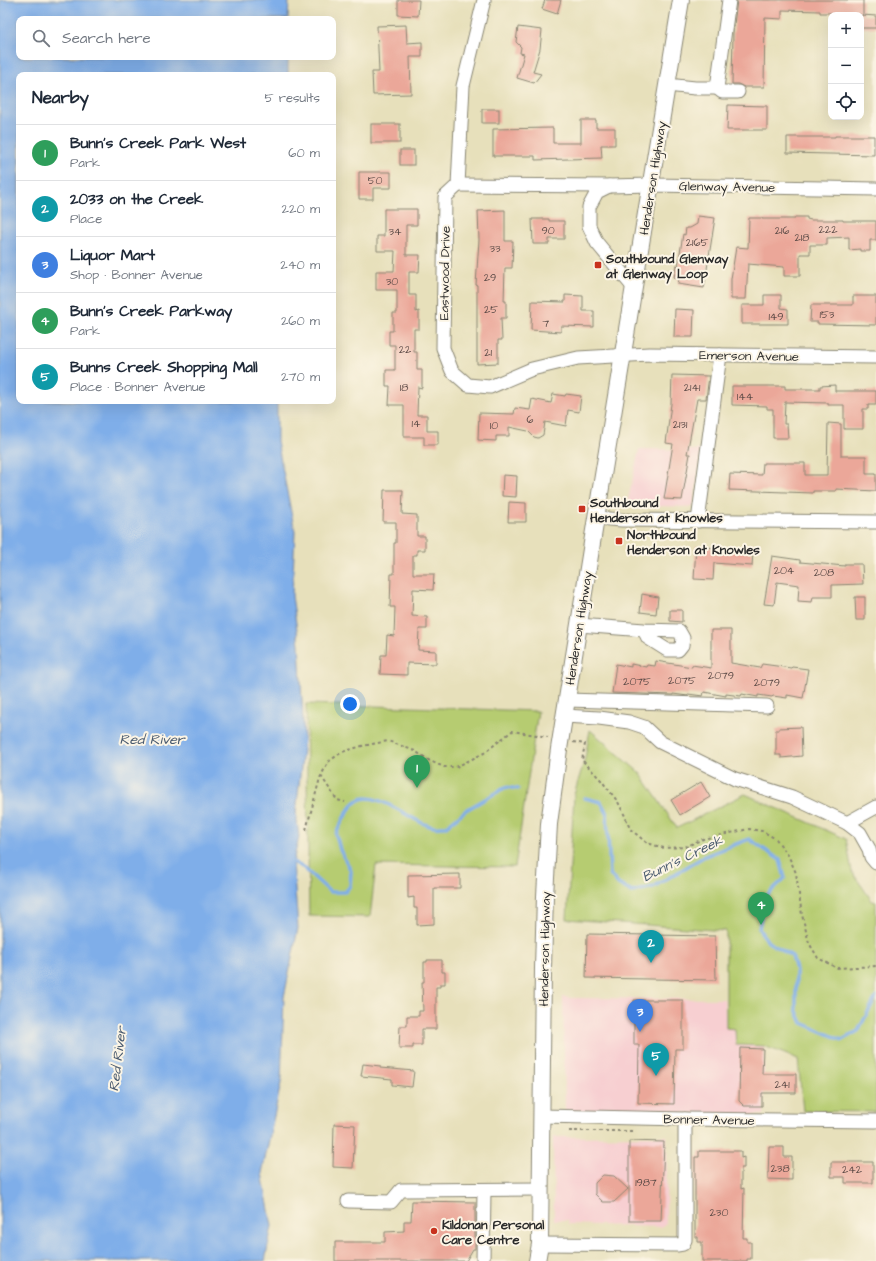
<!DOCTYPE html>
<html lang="en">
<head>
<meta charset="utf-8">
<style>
  body { margin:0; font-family:"Architects Daughter",sans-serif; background:#f2f2f3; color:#1f2937 }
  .controls { position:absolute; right:12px; top:12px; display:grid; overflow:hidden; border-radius:8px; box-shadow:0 4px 16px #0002 }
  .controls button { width:36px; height:36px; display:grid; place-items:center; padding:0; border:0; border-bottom:1px solid #e0e1e3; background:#fff; color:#1f2937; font:20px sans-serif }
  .you { position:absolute; left:350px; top:704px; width:14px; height:14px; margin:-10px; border:3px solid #fff; border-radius:50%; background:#1a73e8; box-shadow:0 0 0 6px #1a73e833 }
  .badge { display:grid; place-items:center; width:26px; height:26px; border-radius:50%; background:#111827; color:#fff; font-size:13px; font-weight:700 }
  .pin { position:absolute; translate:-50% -33px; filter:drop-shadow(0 1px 2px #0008) }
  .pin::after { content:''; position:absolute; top:21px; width:14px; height:12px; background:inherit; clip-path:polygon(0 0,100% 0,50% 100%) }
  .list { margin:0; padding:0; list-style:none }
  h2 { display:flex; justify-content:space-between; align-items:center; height:52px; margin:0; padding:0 16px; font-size:17px }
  h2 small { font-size:13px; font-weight:400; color:#747a83 }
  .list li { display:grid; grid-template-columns:26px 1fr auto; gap:12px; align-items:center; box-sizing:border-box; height:56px; padding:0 16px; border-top:1px solid #e0e1e3 }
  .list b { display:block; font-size:15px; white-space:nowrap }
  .list p { margin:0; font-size:13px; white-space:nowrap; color:#747a83 }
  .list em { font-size:13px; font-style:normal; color:#747a83 }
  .icon { flex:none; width:22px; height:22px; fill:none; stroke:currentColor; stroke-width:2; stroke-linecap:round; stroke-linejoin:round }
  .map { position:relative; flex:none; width:876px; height:1261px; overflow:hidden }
  .search { position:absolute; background:#fff; box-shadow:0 4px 16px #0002; left:16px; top:16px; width:320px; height:44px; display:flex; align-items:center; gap:10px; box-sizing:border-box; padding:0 14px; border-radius:8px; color:#747a83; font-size:15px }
  .panel { position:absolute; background:#fff; box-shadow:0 4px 16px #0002; left:16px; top:72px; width:320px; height:332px; border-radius:8px }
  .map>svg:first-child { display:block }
</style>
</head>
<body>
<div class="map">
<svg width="876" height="1261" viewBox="0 0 876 1261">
  <rect width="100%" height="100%" fill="#fcf5e5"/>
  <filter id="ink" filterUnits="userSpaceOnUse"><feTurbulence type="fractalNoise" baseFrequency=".025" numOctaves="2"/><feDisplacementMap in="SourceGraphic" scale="8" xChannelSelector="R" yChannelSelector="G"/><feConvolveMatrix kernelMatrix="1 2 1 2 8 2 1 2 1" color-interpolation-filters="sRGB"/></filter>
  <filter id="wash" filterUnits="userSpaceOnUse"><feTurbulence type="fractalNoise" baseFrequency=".012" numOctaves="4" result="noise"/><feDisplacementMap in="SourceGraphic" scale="16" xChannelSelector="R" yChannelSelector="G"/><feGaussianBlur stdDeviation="0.9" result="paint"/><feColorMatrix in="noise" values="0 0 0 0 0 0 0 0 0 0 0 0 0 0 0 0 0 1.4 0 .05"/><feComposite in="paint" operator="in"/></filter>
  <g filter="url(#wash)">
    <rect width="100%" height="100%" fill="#e7e0bb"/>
    <g fill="#f7cfd1">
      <polygon points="639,449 702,450 693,507 627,505"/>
      <polygon points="563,997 571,998 724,999 726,1028 736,1028 736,1045 764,1046 764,1115 565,1111"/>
      <polygon points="667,1136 666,1223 661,1227 568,1224 568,1220 554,1220 553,1137"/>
    </g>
    <g fill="#b6cc71" stroke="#707c4e">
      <polygon points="306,704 538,711 515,867 376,865 370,917 309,916"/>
      <polygon points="590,730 640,773 677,828 745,794 846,839 852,872 872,901 876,902 876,1112 803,1111 798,1059 764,1046 736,1045 735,1029 726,1028 726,931 567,919 574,795 585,758"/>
    </g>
    <polygon fill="#7faee9" stroke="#556c8a" points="0,0 289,0 288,19 19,19 19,57 288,57 288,75 19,75 19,401 277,401 277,441 295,532 292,596 299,644 304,740 296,813 299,837 293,862 298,928 284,997 281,1083 262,1173 272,1226 265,1261 0,1261"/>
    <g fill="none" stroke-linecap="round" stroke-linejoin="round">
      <g stroke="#7faee9" stroke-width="3.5">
        <polyline points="585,798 601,802 607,813 610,874 618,884 632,892 653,887 705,856 749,839 780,860 785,878 764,898 759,929 768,942 792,956 796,970 796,1009 802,1023 842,1040 858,1031 876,997"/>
        <path d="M293 862 304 868 330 892H345L350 886 351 871 340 850 336 834C341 824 347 808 357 801 375 788 412 822 430 826 434 828 440 827 445 827L466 810 506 787 518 789"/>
      </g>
    </g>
    <g id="blocks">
      <g fill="#eba799">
        <polygon points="398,0 419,0 418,16 398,15"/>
        <polygon points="545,0 561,0 557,14 542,9"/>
        <polygon points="737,0 863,0 863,15 862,15 876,16 876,28 861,28 861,15 833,15 833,13 820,13 820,11 782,10 782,19 765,18 764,87 744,87 738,84 732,84 733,33"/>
        <polygon points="406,25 407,43 422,42 422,57 410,57 411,94 373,95 372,72 379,72 377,26"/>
        <polygon points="518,27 542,30 540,49 533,72 541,74 534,83 517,78 524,54 520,53 521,47 516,42"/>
        <polygon points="728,105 767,106 767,130 727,130"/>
        <rect x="482" y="109" width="17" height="14"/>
        <polygon points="581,120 596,120 596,128 615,128 615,145 601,145 602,158 535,160 535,156 493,156 493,129 553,128 553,143 581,143"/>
        <rect x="371" y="124" width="29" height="19"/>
        <polygon points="835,136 874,136 874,155 787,153 787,137 835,137"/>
        <rect x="400" y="150" width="14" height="15"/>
        <polygon points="359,172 391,172 391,188 373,188 373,199 359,199"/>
        <polygon points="384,209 417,209 417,225 406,225 406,255 420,255 419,272 409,272 409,295 416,295 416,312 419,311 419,329 414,329 414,352 417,352 417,370 422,370 422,388 418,387 417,415 427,415 427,431 438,431 438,445 424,445 424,437 404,437 404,405 389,405 390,386 386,386 386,370 395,370 395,345 389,345 389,331 393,331 393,313 397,313 397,290 376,290 376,271 394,271 395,251 377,251 377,236 384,236"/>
        <polygon points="505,210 505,241 513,241 512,268 505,268 504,301 506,301 506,318 501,318 502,340 498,340 498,363 477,364 477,285 476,285 479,240 478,211"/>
        <polygon points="698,216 715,218 704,288 678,284 679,278 674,278 676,265 678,266 683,234 685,235 686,228 690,228 697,224"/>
        <polygon points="795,217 807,217 807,219 811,220 843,220 843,221 876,221 876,240 870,240 870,251 860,251 860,249 849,250 849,237 827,238 827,245 810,245 810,254 800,254 800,276 784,276 784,267 748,264 746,299 731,299 731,279 736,247 748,248 749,218 762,218 762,219 795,219"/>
        <polygon points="532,219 549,219 549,221 564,221 564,239 549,239 549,244 533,244"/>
        <polygon points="565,295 583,296 583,311 594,311 594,327 561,326 561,332 531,330 532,301 565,302"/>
        <polygon points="764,295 781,295 781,308 788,309 788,324 742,324 742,305 764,305"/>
        <polygon points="853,296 876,296 876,325 818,324 818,322 810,322 811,305 853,305"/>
        <polygon points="675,309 694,310 693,337 674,337"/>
        <polygon points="672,375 709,376 706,399 697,399 687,454 690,454 682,500 664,499 673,444 666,443 671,404"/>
        <polygon points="835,385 835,391 876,391 876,405 868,405 868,409 863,409 863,429 844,429 844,405 828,405 828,403 785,402 784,424 787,424 788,438 773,438 773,409 767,409 767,406 732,405 732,386 785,386 785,389 820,389 820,386"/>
        <polygon points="553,394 565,396 566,394 581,396 579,412 568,410 566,426 545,422 543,435 538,438 534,437 528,431 509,427 509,436 496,436 496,441 478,440 479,413 514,414 515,408 530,410 532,399 551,403"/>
        <polygon points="828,423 841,424 841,456 866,456 866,474 876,474 876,491 836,489 836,491 813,491 813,493 729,490 730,474 762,475 763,463 805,463 805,475 827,475"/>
        <polygon points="503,475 517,476 516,497 502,496"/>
        <polygon points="384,490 403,490 402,514 417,515 417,536 425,536 425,550 417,550 417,555 413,555 413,574 434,574 433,590 413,589 412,616 427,617 427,629 419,629 418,650 436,651 436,664 407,663 407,675 380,674 381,655 386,655 387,635 394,636 395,607 390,607 391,574 394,574 394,543 396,543 396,522 383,522"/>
        <polygon points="509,502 526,503 526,522 508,522"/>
        <polygon points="696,546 753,552 752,566 714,563 713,580 694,579"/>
        <polygon points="772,556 800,560 800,562 845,566 845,564 862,564 863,584 832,585 832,597 813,597 812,602 798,601 799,585 777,582 774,605 764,604"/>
        <polygon points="642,594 658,597 656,614 640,612"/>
        <polygon points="855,597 865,597 865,620 856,620"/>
        <polygon points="670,610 682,610 682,622 670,621"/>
        <polygon points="711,630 731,630 731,663 760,668 762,664 791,668 792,667 808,669 803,698 787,695 787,698 773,696 772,697 758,695 758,697 742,694 741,696 726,694 726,696 704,692 703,696 688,694 688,696 673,694 673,695 612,693 616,664 631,667 631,664 646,667 647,665 655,666 656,661 692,667 692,665 711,668"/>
        <polygon points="801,727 802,756 781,758 781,755 776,755 776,730 779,730 779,728"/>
        <polygon points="701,782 710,797 680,815 671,800"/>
        <polygon points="460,874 460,888 434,888 434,924 417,925 417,908 414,908 414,897 408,898 408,875"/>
        <polygon points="587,934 715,936 716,980 586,978"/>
        <polygon points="427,960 442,960 442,972 445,972 445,984 440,984 440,987 436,987 436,1029 422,1029 422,1045 413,1045 413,1048 399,1048 400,1026 407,1026 407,1016 419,1016 419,1011 423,1011 422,982 424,982 424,962 427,962"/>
        <polygon points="634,1000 683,1000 683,1049 675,1049 674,1104 638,1103 639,1045 634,1045"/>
        <polygon points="740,1048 763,1049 762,1074 796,1074 796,1093 762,1093 762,1106 744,1106 739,1101"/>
        <polygon points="363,1064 380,1066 380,1068 414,1071 412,1087 392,1085 392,1079 361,1076"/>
        <polygon points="334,1124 355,1125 353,1168 333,1167"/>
        <polygon points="629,1141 664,1142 661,1221 629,1221"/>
        <polygon points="769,1147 784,1147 784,1157 792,1157 792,1180 768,1179"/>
        <polygon points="699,1151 741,1151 741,1158 744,1157 744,1168 741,1168 741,1189 744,1188 743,1238 747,1238 747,1242 751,1242 751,1259 747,1259 747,1261 702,1261 702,1242 698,1242 698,1237 695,1237 695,1157 699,1157"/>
        <polygon points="831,1162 873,1162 873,1183 845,1183 845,1177 831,1177"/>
        <polygon points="603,1175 614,1176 628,1189 614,1202 603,1202 595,1194 595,1183"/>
        <polygon points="412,1201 475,1202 475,1249 473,1249 466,1261 335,1261 335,1242 385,1242 385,1232 404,1231 404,1221 411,1221"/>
      </g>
    </g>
  </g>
  <g filter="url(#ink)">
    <use href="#blocks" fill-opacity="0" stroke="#898673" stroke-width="1"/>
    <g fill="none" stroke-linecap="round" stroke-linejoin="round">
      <defs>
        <g id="minor">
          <polyline points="484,0 463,86 458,185 445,197 443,348 452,371 468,385 490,387 532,369 578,358 649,354 876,357"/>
          <polyline points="667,85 695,88 717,88 729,0"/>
          <polyline points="717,88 722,92 738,92"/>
          <polyline points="458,185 609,186 652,185 876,189"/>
          <polyline points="609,186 597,192 589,207 589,226 597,243 634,288"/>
          <polyline points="596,518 622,520 876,522"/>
          <polyline points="698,521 720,355"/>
          <polyline points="579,625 644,630 679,631 683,638 682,645 678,650 667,650 648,638 644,630"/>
          <polyline points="567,700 767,706"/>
          <polyline points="564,716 599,718 629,722 644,727 660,742 735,779 792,797 847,823 860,833 869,849 871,857 876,863"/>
          <polyline points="847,823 876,807"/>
          <polyline points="541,1116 685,1119 876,1121"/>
          <polyline points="348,1201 391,1202 401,1190 540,1189"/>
          <polyline points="540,1244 677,1245 683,1244 685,1240 685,1119"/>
          <polyline points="483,1261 484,1190"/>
        </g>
        <polyline id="major" points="537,1261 540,1244 543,968 545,896 549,824 559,749 596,518 681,0"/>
      </defs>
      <use href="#minor" stroke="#898673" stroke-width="15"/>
      <use href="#major" stroke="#898673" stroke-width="18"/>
      <g stroke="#898673" stroke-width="2" stroke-dasharray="3 3" stroke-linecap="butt">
        <polyline points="573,742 585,744 582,760 601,780 618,802 625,816 630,829 647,843 664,848 685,847 703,839 749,829 762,831 776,839 788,855 796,873 802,915 809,943 818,958 837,968 876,966"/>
        <polyline points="321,776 337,800 345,802"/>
        <polyline points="306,830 320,778 328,762 342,752 362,746 388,741 415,751 430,761 444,767 456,767 484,753 512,731 548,737"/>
        <polyline points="569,1131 632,1131"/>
      </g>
      <use href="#minor" stroke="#fff" stroke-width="13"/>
      <use href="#major" stroke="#fff" stroke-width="16"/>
    </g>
  </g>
  <g fill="#c8321e" stroke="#fcf5e5" stroke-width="1.5">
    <rect x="594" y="261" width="8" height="8" rx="2"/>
    <rect x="578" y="505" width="8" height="8" rx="2"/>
    <rect x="615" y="537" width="8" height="8" rx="2"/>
    <circle cx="434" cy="1231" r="4"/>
  </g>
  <g text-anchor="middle" stroke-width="4" stroke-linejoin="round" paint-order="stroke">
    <g font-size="11" fill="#5b4a46">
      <text x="375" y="184">50</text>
      <text x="828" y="233">222</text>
      <text x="548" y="234">90</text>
      <text x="782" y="234">216</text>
      <text x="395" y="235">34</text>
      <text x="802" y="241">218</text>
      <text x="697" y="246">2165</text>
      <text x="495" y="252">33</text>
      <text x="490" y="281">29</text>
      <text x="392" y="285">30</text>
      <text x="491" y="313">25</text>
      <text x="827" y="318">153</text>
      <text x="776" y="320">149</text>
      <text x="546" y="327">7</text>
      <text x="405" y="353">22</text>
      <text x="488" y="356">21</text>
      <text x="404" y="391">18</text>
      <text x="692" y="391">2141</text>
      <text x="745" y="400">144</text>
      <text x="530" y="423">6</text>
      <text x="416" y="427">14</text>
      <text x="680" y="428">2131</text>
      <text x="494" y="429">10</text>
      <text x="784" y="574">204</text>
      <text x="824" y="576">208</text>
      <text x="721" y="679">2079</text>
      <text x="682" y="684">2075</text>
      <text x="637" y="685">2075</text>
      <text x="767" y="686">2079</text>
      <text x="782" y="1088">241</text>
      <text x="780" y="1172">238</text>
      <text x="852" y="1173">242</text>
      <text x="646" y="1186">1987</text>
      <text x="719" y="1216">230</text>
    </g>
    <g font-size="13" fill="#2b2b2b" stroke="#fcf5e5">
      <text transform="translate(652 178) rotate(-81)" y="5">Henderson Highway</text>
      <text transform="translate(727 186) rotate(1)" y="5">Glenway Avenue</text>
      <text transform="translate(444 273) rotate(-89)" y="5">Eastwood Drive</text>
      <text transform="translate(749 355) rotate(1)" y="5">Emerson Avenue</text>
      <text transform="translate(578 628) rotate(-81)" y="5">Henderson Highway</text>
      <text transform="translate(544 949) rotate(-89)" y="5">Henderson Highway</text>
      <text transform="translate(709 1119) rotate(1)" y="5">Bonner Avenue</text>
    </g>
    <g font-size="13" font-weight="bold" fill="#2b2b2b" stroke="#fcf5e5" text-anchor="start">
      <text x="606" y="263">Southbound Glenway<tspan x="606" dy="15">at Glenway Loop</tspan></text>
      <text x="590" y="507">Southbound<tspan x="590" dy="15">Henderson at Knowles</tspan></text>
      <text x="627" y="539">Northbound<tspan x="627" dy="15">Henderson at Knowles</tspan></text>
      <text x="442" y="1229">Kildonan Personal<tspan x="442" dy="15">Care Centre</tspan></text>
    </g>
    <g font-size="14" font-style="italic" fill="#48596e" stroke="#fcf5e5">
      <text x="152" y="744">Red River</text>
      <text transform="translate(682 858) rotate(-26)" y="5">Bunn's Creek</text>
      <text transform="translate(117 1059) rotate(-83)" y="5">Red River</text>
    </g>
  </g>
</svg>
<div class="controls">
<button>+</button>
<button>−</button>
<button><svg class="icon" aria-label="locate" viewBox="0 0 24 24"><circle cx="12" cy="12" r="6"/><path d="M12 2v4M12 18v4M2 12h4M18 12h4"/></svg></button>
</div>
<div class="you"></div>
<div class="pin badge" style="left:417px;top:788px;background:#2e9e5b">1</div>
<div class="pin badge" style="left:651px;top:963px;background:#0f9aa8">2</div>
<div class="pin badge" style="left:640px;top:1032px;background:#3f7fe0">3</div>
<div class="pin badge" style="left:761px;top:925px;background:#2e9e5b">4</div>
<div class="pin badge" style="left:656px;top:1076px;background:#0f9aa8">5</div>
<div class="search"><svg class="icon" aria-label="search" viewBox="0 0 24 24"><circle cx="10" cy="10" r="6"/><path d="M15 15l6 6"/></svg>Search here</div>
<section class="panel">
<h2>Nearby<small>5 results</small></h2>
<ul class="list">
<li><span class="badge" style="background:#2e9e5b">1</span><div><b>Bunn's Creek Park West</b><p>Park</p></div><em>60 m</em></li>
<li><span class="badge" style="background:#0f9aa8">2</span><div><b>2033 on the Creek</b><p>Place</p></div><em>220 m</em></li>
<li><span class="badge" style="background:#3f7fe0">3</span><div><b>Liquor Mart</b><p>Shop · Bonner Avenue</p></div><em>240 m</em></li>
<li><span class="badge" style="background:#2e9e5b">4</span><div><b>Bunn's Creek Parkway</b><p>Park</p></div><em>260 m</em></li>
<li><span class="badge" style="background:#0f9aa8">5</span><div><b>Bunns Creek Shopping Mall</b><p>Place · Bonner Avenue</p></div><em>270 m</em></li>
</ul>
</section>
</div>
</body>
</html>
